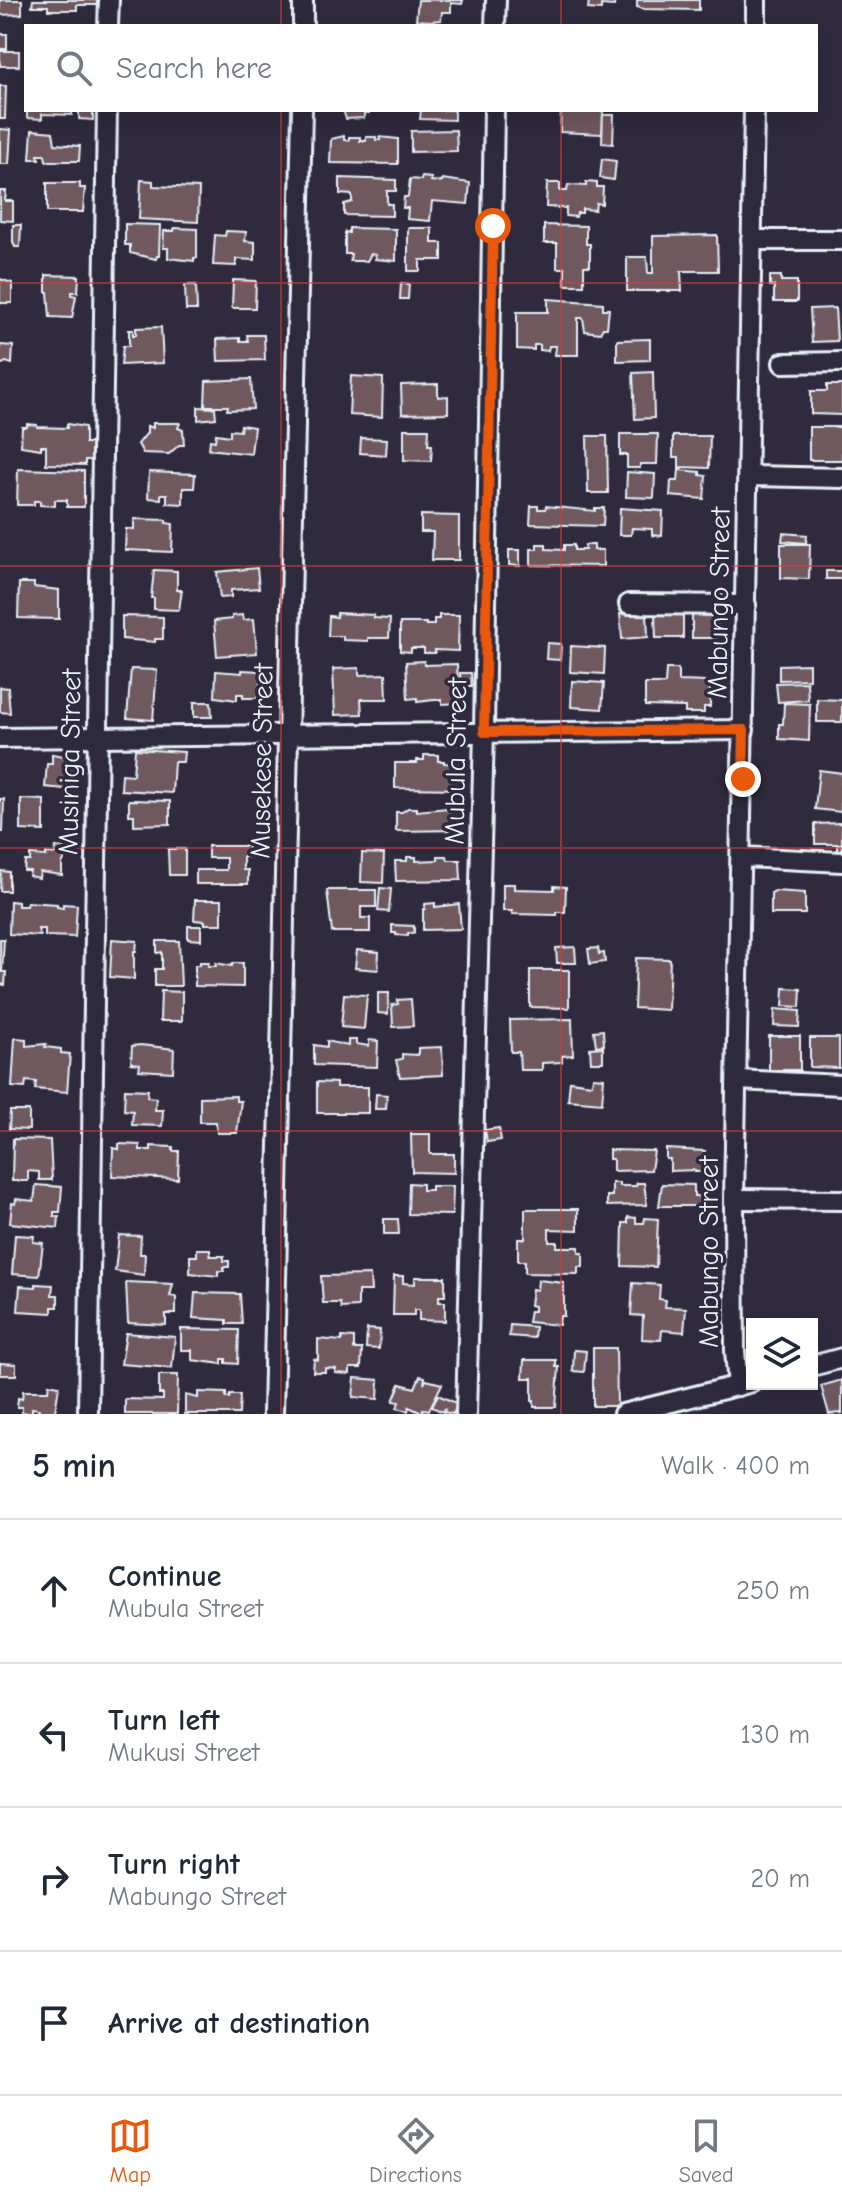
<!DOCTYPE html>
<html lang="en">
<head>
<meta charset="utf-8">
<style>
  body { margin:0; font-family:"Comic Neue",sans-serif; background:#f2f2f3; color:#1f2937 }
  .controls { position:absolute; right:24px; bottom:24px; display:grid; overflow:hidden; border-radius:0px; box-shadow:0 8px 32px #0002 }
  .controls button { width:72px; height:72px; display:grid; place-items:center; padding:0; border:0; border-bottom:2px solid #e0e1e3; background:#fff; color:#1f2937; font:40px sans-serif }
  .stop { position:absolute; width:24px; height:24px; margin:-18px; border:6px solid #ea580c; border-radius:50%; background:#fff }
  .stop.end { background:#ea580c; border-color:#fff; box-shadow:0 2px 8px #0008 }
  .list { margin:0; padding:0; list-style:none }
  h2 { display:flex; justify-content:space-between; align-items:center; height:104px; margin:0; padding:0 32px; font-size:34px }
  h2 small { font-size:26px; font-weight:400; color:#747a83 }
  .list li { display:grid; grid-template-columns:52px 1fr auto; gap:24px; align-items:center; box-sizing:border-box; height:144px; padding:0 32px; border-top:2px solid #e0e1e3 }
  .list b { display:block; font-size:30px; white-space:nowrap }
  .list p { margin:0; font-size:26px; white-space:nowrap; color:#747a83 }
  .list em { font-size:26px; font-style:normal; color:#747a83 }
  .icon { flex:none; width:44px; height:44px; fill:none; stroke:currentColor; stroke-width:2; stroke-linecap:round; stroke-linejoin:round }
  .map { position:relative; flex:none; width:842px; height:1414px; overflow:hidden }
  .search { position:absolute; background:#fff; box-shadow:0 8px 32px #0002; left:24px; right:24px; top:24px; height:88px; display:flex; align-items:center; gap:20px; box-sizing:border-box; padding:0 28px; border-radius:0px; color:#747a83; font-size:30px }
  .sheet { height:680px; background:#fff }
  nav { display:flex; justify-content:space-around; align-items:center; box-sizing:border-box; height:112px; border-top:2px solid #e0e1e3; background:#fff; font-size:22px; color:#747a83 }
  nav a { display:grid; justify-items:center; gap:4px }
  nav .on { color:#ea580c }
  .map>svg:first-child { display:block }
</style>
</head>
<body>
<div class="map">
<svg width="842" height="1414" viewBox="0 0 842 1414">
  <rect width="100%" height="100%" fill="#2f2a3d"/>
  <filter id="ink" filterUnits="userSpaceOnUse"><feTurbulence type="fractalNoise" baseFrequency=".0125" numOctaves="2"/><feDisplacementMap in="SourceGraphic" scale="16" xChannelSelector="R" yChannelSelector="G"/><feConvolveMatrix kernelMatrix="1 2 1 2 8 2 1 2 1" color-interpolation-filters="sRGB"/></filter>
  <g filter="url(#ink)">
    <g fill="#6f585f" stroke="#e8f1f8" stroke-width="2">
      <polygon points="0,0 22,0 22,14 0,15"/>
      <polygon points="33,0 97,0 97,5 77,5 77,10 48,10 48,6 32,6"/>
      <polygon points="418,0 463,0 462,4 451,3 451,12 442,12 441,20 431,21 416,20"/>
      <polygon points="589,0 615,0 614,6 601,5 601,10 588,9"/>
      <polygon points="637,0 699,0 699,10 644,9 637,7"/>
      <rect x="0" y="34" width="7" height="15"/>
      <rect x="0" y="51" width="19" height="15"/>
      <polygon points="0,86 6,86 5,119 0,119"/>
      <polygon points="27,110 72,110 72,115 42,114 42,119 27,118"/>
      <polygon points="79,110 93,110 93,120 79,119"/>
      <polygon points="369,110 369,113 364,113 364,118 346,119 343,110"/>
      <polygon points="421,110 454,110 454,120 420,119"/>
      <polygon points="561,110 603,110 602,134 560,132"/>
      <polygon points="603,115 614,115 613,144 602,143"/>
      <polygon points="0,129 11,130 9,164 0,164"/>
      <polygon points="32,130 53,132 55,144 80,146 79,161 46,161 45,155 38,155 39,159 30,159"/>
      <polygon points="456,130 457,151 411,152 411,131"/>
      <polygon points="344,136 344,140 349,140 349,137 360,137 360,141 366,141 366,137 376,137 376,140 380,140 380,137 398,139 398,164 330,163 331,139"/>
      <polygon points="602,159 616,161 614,180 600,178"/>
      <polygon points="422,177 431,178 431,181 442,182 443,179 470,183 468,204 432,201 430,221 407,219 408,208 403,208 404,197 408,197 410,179 421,180"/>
      <polygon points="340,178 396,180 396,191 387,191 387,204 392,204 392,216 344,215 344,204 352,202 352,195 340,194"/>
      <polygon points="141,180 153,181 153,186 199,188 198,222 139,219"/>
      <polygon points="586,182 597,183 597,187 603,187 602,204 596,203 595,210 582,209 582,213 577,213 576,217 566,216 566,208 546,207 547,183 560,183 560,191 567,191 568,185 586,186"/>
      <polygon points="47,183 80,183 80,188 85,188 83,212 47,212"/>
      <polygon points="0,191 6,191 5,201 13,201 13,221 0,220"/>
      <polygon points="125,224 160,225 159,256 157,256 156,259 130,253 130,245 125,245"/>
      <polygon points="13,225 21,225 20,247 15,247 13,243"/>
      <polygon points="544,225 586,226 586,244 590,244 590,266 584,266 584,285 565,285 565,268 557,268 557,243 544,243"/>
      <polygon points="174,228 197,229 197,258 194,258 194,261 168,258 168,248 163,248 164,231 174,231"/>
      <polygon points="349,228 396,229 396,261 375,259 376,255 371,254 367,261 350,261 351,254 345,254 345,232 349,233"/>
      <polygon points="408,228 432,228 432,243 442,243 442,260 420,260 420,271 408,271"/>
      <polygon points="226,231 246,232 245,241 255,242 255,260 236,259 236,266 213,265 215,235 225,236"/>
      <polygon points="717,235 718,271 681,271 682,291 627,291 627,257 647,257 648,273 653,273 653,236"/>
      <polygon points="46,275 79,276 78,292 72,292 72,295 76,296 72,318 50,317 48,292 46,292"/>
      <polygon points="770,276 781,276 781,281 797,281 797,302 774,302 774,286 770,286"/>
      <polygon points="0,279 12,283 12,303 0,303"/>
      <polygon points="233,280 256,281 255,308 232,308"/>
      <polygon points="401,283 409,284 408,299 400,299"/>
      <polygon points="185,285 196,285 197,310 186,310"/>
      <polygon points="548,299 603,303 603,309 609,309 607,328 603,328 600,333 585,331 583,318 578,318 578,355 555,355 556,346 549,346 548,351 540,350 540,345 534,345 534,350 517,349 517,312 548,312"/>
      <polygon points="835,308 837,341 812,342 810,309"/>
      <polygon points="161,327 163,363 121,365 123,346 129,346 129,330 133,330 133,335 136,335 136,328"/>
      <polygon points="247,335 264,335 265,360 218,361 217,339 240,338 240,341 248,341"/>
      <polygon points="650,339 650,360 617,361 617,340"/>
      <polygon points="0,345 13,346 12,364 6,362 0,365"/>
      <polygon points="653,372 654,418 635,419 633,373"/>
      <polygon points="351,376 383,378 382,417 349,415"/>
      <polygon points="251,379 253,409 227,410 228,406 205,406 206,381"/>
      <polygon points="438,384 438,397 448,396 448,413 402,414 401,385"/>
      <polygon points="827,385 842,385 842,415 811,414 811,391 827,391"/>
      <polygon points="198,407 215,408 216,418 198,420"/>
      <polygon points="153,423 180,423 178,428 183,430 184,445 179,445 169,454 143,453 138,444 147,433 147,426 153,428"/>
      <polygon points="27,424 37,425 37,427 67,428 67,424 85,427 85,443 93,443 92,460 85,460 85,465 46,464 46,446 41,446 41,449 21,446 22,427 27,427"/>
      <polygon points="241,425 254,427 251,454 209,449 210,440 215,441 216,434 230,436 230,430 240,431"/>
      <rect x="809" y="427" width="33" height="33"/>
      <polygon points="404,429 429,429 428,445 432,445 431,461 404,460"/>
      <polygon points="620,434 658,434 657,464 640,464 640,468 627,468 627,455 620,455"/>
      <polygon points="587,436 607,436 608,493 588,493"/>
      <polygon points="673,436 710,436 709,468 679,467 679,457 673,457"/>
      <polygon points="361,438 387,439 386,455 360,453"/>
      <polygon points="18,469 84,471 84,507 67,507 67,500 55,500 55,506 40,505 40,501 34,501 34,505 17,505"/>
      <polygon points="679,470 700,472 700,475 706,476 704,499 670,496 671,481 678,481"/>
      <polygon points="149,472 195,474 194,488 183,488 183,504 167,503 167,494 161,494 161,499 148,498"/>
      <polygon points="627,472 655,474 654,498 626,497"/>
      <polygon points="531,506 538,506 538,509 545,509 546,506 595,511 595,508 604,508 603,526 530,524"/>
      <polygon points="620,508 663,511 662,536 652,535 652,529 632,528 631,535 619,535"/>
      <polygon points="421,515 459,516 459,560 432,560 433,532 421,532"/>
      <polygon points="134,519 166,520 166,523 173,524 172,552 125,550 126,529 134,529"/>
      <polygon points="783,533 807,535 806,543 782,541"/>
      <polygon points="537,544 546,544 546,549 564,550 564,545 574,545 574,550 585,550 585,545 594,545 594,550 603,550 603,566 531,565 531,549 537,549"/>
      <polygon points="781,544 810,544 809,579 781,578"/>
      <polygon points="509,550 520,550 520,566 509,565"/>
      <polygon points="257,568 259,588 231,590 231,597 220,598 217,572"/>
      <polygon points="154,570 177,571 177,590 182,590 179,610 154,609 154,598 151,598"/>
      <rect x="826" y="571" width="16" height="8"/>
      <polygon points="19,583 34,583 34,587 59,590 59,619 18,618"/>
      <polygon points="337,613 374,615 374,618 390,619 389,638 368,638 368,641 343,640 343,636 328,636 329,616 337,617"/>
      <polygon points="647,613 648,637 622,639 620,614"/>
      <polygon points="683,613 683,638 656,638 655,614"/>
      <polygon points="242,615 243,620 254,619 257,653 217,656 214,621 232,619 232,616"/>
      <polygon points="439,615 459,615 458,651 435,650 435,653 424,653 424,648 411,648 411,652 400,651 400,623 426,623 426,625 434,625 434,619 439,619"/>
      <polygon points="692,615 718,616 718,638 692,638"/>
      <polygon points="122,616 163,617 163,639 155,639 155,642 122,639"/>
      <polygon points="547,643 561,644 560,660 546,659"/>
      <polygon points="571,646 605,648 604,674 570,672"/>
      <polygon points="424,661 424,665 457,664 459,703 442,704 442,699 417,702 417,698 408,699 406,662"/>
      <polygon points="809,664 809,679 779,680 779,665"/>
      <polygon points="359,668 359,675 386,674 387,699 361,699 362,714 335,715 333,669"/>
      <polygon points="131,669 157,670 153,720 127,718"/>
      <polygon points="666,669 678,669 678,681 710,682 710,707 704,707 704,713 685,713 685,707 645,706 645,684 665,684"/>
      <polygon points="242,670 260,671 260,698 243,698 243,694 237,694 237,700 215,697 216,671 242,673"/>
      <polygon points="460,673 471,673 472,686 461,686"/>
      <polygon points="572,681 604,683 602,709 571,707"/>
      <polygon points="807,682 808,700 778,702 776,683"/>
      <polygon points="0,687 8,688 10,713 0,712"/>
      <polygon points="817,699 842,700 842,722 817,722"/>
      <polygon points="194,702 211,702 212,717 194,717"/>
      <polygon points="784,703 810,704 809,741 779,739 779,724 783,724"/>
      <polygon points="135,749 184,752 183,762 174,762 172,793 121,790 122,774 133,775"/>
      <polygon points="52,754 76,758 74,790 45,787 47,764 52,764"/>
      <polygon points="424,755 438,755 438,761 444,761 444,763 464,764 464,789 395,788 395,763 417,763 417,760 424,760"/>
      <polygon points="819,770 842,773 841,812 815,809"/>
      <polygon points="0,799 4,799 3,832 0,832"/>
      <polygon points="21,799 44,800 44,831 21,830"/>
      <polygon points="129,800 170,801 170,824 134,825 134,815 129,815"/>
      <polygon points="408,808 417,808 417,811 447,808 447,810 460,812 460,830 396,831 396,812 402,812"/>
      <rect x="837" y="823" width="5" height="36"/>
      <polygon points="842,823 842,844 815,844 815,824"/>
      <polygon points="208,846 248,846 249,857 243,857 243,870 248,870 248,884 196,884 196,870 226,870 226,858 208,858"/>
      <polygon points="56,847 69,849 62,864 62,875 40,872 39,878 29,876 30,871 24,871 25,861 30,861 30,855 46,856 46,853 55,854"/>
      <polygon points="168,849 185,849 185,875 169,875"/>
      <polygon points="362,853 384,854 383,883 361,882"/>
      <polygon points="438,856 447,856 448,860 460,860 461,880 396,881 395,861 407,861 407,857 416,857 416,861 438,860"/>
      <polygon points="1,871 9,872 9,891 0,891"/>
      <polygon points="503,884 514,884 514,889 554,890 554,886 566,887 565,912 557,912 557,915 512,914 512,911 503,911"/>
      <polygon points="380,888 391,889 389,912 378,911"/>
      <polygon points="327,890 376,890 376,907 361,907 361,918 370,918 370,932 332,932"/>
      <polygon points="775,891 805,893 805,914 771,914 771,893"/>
      <polygon points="195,900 222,900 222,924 205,924 205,921 194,920"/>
      <polygon points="10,901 18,902 18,906 26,906 27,902 57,904 57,907 63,908 63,904 77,905 75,937 45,936 45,929 38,929 40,936 9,934"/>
      <polygon points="435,903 435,907 459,904 461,929 423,930 423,909 425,909 425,904"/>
      <polygon points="392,925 414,926 414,933 408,933 408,936 396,935 396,933 392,933"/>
      <polygon points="188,926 201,926 201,940 188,939"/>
      <polygon points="0,939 4,939 2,972 6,972 5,985 0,984"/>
      <polygon points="112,939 137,941 136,951 134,951 134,979 110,977"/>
      <polygon points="157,941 179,941 181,986 155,986 155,969 162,969 162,952 157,953"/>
      <polygon points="575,947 576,963 557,963 556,948"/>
      <polygon points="598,948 599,954 604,953 605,962 590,964 588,949"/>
      <polygon points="357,950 379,952 378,970 355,968"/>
      <polygon points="636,958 670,959 668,1010 634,1008"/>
      <polygon points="200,962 209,962 208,966 216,966 216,963 232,966 233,963 243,963 243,987 195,986 195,965 200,965"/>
      <polygon points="530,970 569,970 569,1008 530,1007"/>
      <polygon points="784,988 801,989 800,1007 783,1006"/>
      <polygon points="161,991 182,992 182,1021 160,1021"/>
      <polygon points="378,993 389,993 388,1014 378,1013"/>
      <polygon points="344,994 367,995 364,1029 341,1027"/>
      <polygon points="411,999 413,1026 393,1027 392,1005 398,1004 397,1000"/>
      <polygon points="775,1009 800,1011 799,1027 774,1026"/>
      <polygon points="572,1019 573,1055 562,1056 562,1062 542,1063 542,1070 520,1070 519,1052 511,1052 510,1020"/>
      <polygon points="603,1030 604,1045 596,1046 594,1031"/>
      <rect x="769" y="1036" width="31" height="34"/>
      <polygon points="15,1038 26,1039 26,1046 46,1044 45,1047 61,1049 61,1053 70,1054 67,1092 35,1089 36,1082 26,1081 25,1088 12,1087"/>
      <polygon points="810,1038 839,1038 839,1068 810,1067"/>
      <polygon points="348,1040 356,1040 356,1044 369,1046 369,1040 378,1041 377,1067 314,1065 314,1045 327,1047 327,1041 348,1046"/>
      <polygon points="141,1045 174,1049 173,1072 139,1070 140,1064 131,1063 132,1046"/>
      <polygon points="442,1047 443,1075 400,1077 396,1060 402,1059 402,1054 418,1055 418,1048"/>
      <polygon points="603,1047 603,1062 591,1062 590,1048"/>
      <polygon points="593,1077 604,1078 602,1103 568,1100 570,1081 592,1084"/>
      <polygon points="317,1082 336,1083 336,1087 368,1087 368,1113 317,1113"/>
      <polygon points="125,1089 148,1090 147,1097 156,1098 155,1110 163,1110 162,1126 132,1125 133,1111 124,1110"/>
      <polygon points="376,1094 387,1095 386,1109 375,1109"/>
      <polygon points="236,1096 236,1101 241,1101 237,1133 217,1133 216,1122 200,1122 200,1097"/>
      <polygon points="10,1111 29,1111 29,1130 9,1129"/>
      <polygon points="499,1128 501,1140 487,1142 485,1130"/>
      <polygon points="411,1134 430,1134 430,1154 454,1154 454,1173 412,1172"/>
      <polygon points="13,1139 50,1140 52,1180 39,1180 39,1172 28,1171 28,1181 12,1181"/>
      <polygon points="119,1144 140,1145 140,1150 151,1150 151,1146 173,1147 173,1151 179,1151 178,1179 112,1176 113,1148 119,1149"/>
      <polygon points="666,1149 705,1151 702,1172 695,1172 695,1170 670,1171 670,1159 666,1159"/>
      <polygon points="609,1150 654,1151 651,1170 613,1171 613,1159 609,1159"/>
      <polygon points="409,1183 422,1184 422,1190 431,1190 431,1186 453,1186 452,1215 408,1214"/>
      <polygon points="612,1183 619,1183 619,1186 636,1186 637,1183 644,1183 647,1205 607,1206 607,1196 612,1196"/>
      <polygon points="662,1184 694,1185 694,1196 699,1196 699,1206 659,1206"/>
      <polygon points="36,1185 62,1187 60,1212 54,1212 54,1216 59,1217 58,1228 10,1223 12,1203 15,1204 16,1199 34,1201"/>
      <polygon points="525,1209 578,1209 578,1230 549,1229 549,1242 557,1242 557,1247 579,1247 579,1253 583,1253 583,1267 578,1267 578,1274 525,1273 525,1261 518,1261 518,1239 525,1239"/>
      <polygon points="628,1217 636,1218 636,1223 644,1223 645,1218 658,1219 656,1267 622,1266 623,1223 628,1223"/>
      <polygon points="384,1219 398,1219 399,1234 384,1234"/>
      <polygon points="15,1235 34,1236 33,1242 43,1243 39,1276 12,1274"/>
      <polygon points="119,1235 141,1236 140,1254 145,1254 144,1275 115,1271"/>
      <polygon points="197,1249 210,1249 210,1256 224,1256 224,1261 229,1261 229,1267 224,1267 224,1271 218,1271 218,1276 190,1273 190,1256 197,1256"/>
      <polygon points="370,1275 371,1291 358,1291 358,1307 341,1308 340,1303 323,1303 321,1276"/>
      <polygon points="394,1276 403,1276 403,1283 415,1284 415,1277 445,1277 445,1296 439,1296 439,1302 445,1302 445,1321 419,1320 419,1310 414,1310 414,1315 393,1315"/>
      <polygon points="538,1280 564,1283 564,1316 560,1316 559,1325 528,1322 530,1311 534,1311 534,1306 530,1305 532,1289 537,1290"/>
      <polygon points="126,1282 173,1284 170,1296 176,1297 176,1314 166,1314 166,1325 128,1323"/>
      <polygon points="633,1283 660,1285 659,1299 666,1300 665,1307 686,1308 684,1332 662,1330 661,1340 642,1339 643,1316 631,1315"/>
      <polygon points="36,1284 53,1285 52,1295 58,1295 58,1307 52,1307 52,1313 18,1311 20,1286 36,1287"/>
      <polygon points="195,1293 240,1294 242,1324 227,1324 227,1320 193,1318"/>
      <polygon points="510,1325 535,1327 534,1338 509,1336"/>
      <polygon points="181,1329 239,1330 238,1364 226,1363 226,1359 222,1359 222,1364 192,1360 192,1350 181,1350"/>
      <polygon points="367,1329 380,1330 379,1349 366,1348"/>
      <polygon points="126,1333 175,1337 172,1368 121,1364"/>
      <polygon points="342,1337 354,1338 354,1349 362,1349 361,1368 350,1368 350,1374 335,1373 336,1369 325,1368 325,1372 313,1372 314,1359 318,1360 318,1339 342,1341"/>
      <polygon points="593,1348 616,1348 617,1406 593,1406"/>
      <polygon points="574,1350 586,1351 584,1372 573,1371"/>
      <polygon points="524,1360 556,1360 556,1367 559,1367 556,1407 534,1407 534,1401 532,1401 532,1378 523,1378"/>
      <polygon points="0,1363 16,1364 16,1375 0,1375"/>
      <polygon points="159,1375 178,1375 177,1414 125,1414 125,1399 163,1400 163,1394 159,1394"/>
      <polygon points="420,1376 425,1377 424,1384 426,1380 442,1384 429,1410 423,1409 422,1413 409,1407 408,1411 397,1408 399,1402 393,1401 400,1384 415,1388"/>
      <polygon points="355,1378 379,1380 378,1399 353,1397"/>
      <polygon points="842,1380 842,1413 829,1414 821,1386"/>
      <polygon points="49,1384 59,1386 55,1412 39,1412 39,1409 32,1408 32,1414 22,1412 22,1407 17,1407 18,1398 22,1399 23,1391 48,1391"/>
      <polygon points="198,1392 226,1393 226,1398 229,1398 230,1395 240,1395 239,1414 185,1414 185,1395 198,1398"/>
      <polygon points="438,1395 458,1404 453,1414 444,1412 445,1408 443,1412 432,1407"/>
    </g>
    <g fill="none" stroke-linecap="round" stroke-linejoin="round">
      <defs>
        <g id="minor">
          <polyline points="108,26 109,0"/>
          <polyline points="303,26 303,0"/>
          <polyline points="495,26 496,0"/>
          <polyline points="756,26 756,0"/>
          <polyline points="751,240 842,240"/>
          <polyline points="783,363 842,362"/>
          <polyline points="748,476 842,478"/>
          <polyline points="629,604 746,605"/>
          <polyline points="0,738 744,730"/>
          <polyline points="742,857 842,862"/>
          <polyline points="737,1080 842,1085"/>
          <polyline points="734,1199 842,1200"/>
          <polyline points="812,1366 842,1358"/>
          <polyline points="738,1386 735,1351 734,1199 754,110"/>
          <polyline points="88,1414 107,110"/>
          <polyline points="273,1414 302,110"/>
          <polyline points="466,1414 484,732 494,110"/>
          <polyline points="623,1414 752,1382"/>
        </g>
      </defs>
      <use href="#minor" stroke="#e8f1f8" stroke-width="24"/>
      <use href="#minor" stroke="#2f2a3d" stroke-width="18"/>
    </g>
  </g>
  <g fill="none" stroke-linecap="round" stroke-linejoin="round" filter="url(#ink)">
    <polyline stroke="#ea580c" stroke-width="10" points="493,226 484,732 744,730 743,779"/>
  </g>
  <path fill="none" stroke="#d83c3d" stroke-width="2" stroke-opacity="0.55" d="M281 0V26M561 0V26M281 110V1414M561 110V1414M0 283H842M0 566H842M0 848H842M0 1131H842"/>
  <g text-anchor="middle" stroke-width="7" stroke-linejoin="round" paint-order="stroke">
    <g font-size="28" fill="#e8f1f8" stroke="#2f2a3d">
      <text transform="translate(718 603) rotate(-89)" y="10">Mabungo Street</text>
      <text transform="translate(261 761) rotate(-89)" y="10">Musekese Street</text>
      <text transform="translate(455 761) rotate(-89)" y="10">Mubula Street</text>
      <text transform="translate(69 762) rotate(-89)" y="10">Musiniga Street</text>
      <text transform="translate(708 1252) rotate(-90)" y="10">Mabungo Street</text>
    </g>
  </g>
</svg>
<div class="controls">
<button><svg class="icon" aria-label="layers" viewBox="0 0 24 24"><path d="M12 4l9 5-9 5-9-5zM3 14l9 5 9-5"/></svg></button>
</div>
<div class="stop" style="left:493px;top:226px"></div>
<div class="stop end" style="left:743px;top:779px"></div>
<div class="search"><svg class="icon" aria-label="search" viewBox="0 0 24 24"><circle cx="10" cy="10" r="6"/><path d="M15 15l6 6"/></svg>Search here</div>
</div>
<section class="sheet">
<h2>5 min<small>Walk · 400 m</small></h2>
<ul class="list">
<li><svg class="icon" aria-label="ahead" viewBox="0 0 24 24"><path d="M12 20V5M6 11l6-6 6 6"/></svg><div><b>Continue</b><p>Mubula Street</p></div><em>250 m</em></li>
<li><svg class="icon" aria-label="left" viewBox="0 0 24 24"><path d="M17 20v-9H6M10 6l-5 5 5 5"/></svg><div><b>Turn left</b><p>Mukusi Street</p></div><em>130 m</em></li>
<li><svg class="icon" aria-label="right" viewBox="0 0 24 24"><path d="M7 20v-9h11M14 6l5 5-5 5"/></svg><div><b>Turn right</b><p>Mabungo Street</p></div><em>20 m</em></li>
<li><svg class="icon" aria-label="arrive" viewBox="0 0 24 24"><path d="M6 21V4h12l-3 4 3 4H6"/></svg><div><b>Arrive at destination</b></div></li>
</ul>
</section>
<nav>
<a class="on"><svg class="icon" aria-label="map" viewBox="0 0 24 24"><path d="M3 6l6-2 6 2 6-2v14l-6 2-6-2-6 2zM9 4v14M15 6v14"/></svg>Map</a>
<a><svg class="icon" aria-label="directions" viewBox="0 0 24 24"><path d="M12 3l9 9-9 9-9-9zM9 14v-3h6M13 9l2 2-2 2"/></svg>Directions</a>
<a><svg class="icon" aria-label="saved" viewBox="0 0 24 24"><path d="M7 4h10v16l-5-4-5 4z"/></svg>Saved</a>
</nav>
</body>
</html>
